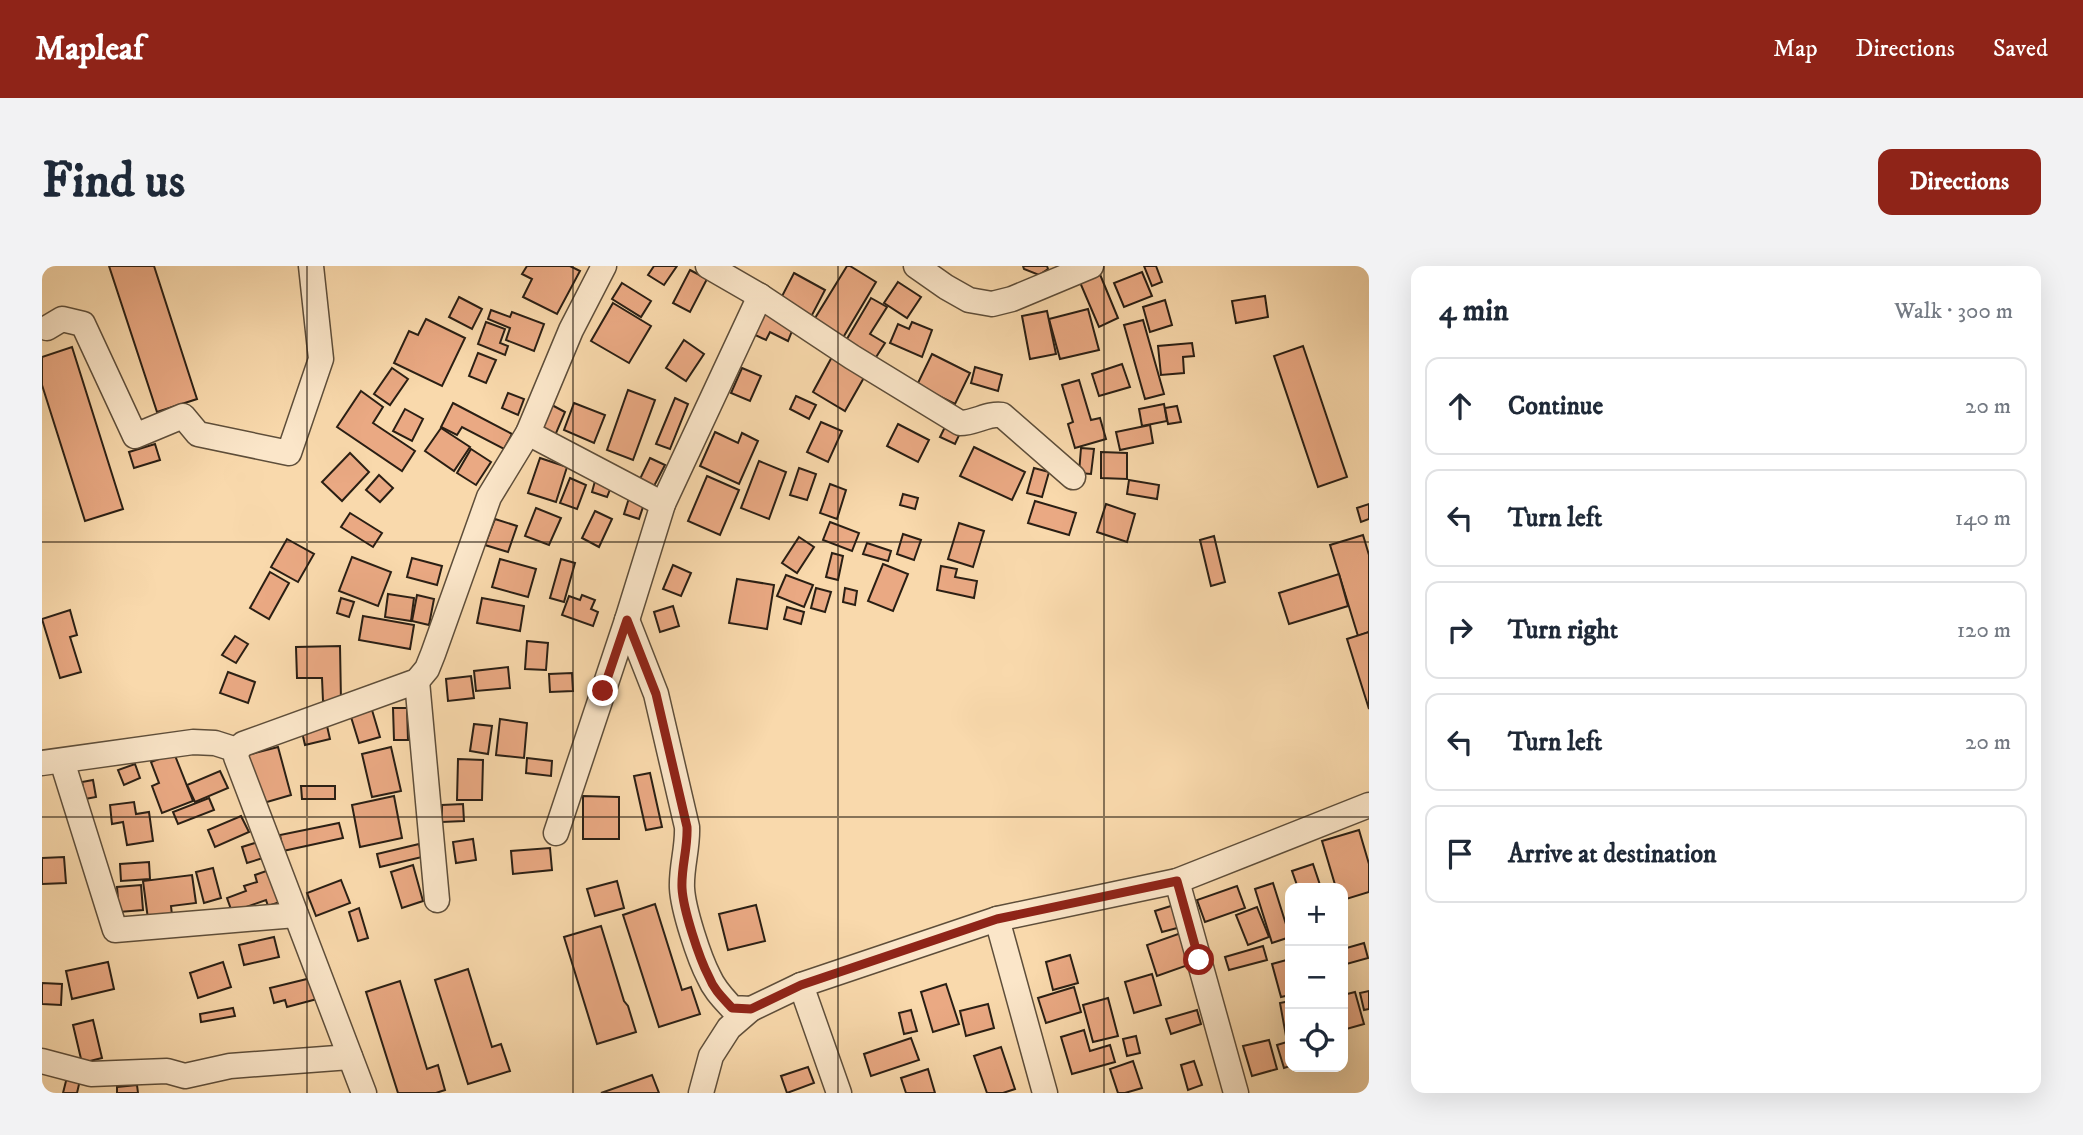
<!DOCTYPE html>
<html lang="en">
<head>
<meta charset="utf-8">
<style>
  body { margin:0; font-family:"IM FELL DW Pica",serif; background:#f2f2f3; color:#1f2937 }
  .controls { position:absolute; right:21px; bottom:21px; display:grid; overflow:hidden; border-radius:14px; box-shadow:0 7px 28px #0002 }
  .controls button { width:63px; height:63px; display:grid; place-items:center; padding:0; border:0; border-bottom:2px solid #e0e1e3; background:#fff; color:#1f2937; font:35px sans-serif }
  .stop { position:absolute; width:21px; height:21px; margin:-16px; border:5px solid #8f2418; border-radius:50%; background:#fff }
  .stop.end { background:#8f2418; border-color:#fff; box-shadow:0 2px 7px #0008 }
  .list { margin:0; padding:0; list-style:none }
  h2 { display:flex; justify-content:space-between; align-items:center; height:91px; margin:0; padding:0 28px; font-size:30px }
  h2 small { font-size:23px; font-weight:400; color:#747a83 }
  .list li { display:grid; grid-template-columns:46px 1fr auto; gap:21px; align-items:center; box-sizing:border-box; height:98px; margin:0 14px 14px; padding:0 14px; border:2px solid #e0e1e3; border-radius:14px }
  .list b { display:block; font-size:26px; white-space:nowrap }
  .list em { font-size:23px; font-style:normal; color:#747a83 }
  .icon { flex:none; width:38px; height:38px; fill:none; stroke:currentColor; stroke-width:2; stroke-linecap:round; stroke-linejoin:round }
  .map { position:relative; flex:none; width:1327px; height:827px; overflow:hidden; border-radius:14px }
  header { display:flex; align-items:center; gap:42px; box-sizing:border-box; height:98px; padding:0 35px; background:#8f2418; color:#fff }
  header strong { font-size:33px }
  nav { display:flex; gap:38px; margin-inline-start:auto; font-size:24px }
  .intro { display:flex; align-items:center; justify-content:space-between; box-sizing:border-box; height:168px; padding:0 42px }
  h1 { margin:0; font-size:49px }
  .button { padding:18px 32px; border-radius:14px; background:#8f2418; color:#fff; font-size:24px; font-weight:700 }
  main { display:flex; gap:42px; padding:0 42px }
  aside { flex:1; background:#fff; border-radius:14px; box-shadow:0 7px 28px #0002 }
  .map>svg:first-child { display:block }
</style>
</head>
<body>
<header>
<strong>Mapleaf</strong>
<nav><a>Map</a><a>Directions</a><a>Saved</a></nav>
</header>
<div class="intro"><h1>Find us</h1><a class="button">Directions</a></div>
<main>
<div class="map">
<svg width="1327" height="827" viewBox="0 0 1327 827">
  <rect width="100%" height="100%" fill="#f9d9ac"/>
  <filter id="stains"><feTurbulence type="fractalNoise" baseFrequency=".00286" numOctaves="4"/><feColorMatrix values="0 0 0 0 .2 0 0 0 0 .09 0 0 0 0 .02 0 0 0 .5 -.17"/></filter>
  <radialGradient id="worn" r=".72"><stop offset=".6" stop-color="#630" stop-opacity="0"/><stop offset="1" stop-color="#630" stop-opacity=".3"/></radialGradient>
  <g fill="#eaa983" stroke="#2a1f14" stroke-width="2">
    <polygon points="67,0 112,0 155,133 115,146"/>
    <polygon points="485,0 528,0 538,5 515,48 481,31 490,13 480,8"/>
    <polygon points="612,0 635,0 622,19 606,9"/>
    <polygon points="805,0 808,0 834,16 799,75 770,57"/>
    <polygon points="981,0 1005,0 1006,3 997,9 982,3"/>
    <polygon points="1102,0 1114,0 1120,16 1110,20"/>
    <polygon points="648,4 665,13 648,46 631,37"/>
    <polygon points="1057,6 1076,52 1057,61 1037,14"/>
    <polygon points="1100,6 1110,30 1082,41 1072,17"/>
    <polygon points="752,7 783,24 769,51 738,34"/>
    <polygon points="856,16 879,31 865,52 842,37"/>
    <polygon points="580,17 609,35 599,51 570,33"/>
    <polygon points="1223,30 1226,51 1194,57 1190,35"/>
    <polygon points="417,31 440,43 430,63 407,51"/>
    <polygon points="829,32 845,41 828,68 843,77 831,96 802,78"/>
    <polygon points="1123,34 1130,59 1108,66 1101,41"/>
    <polygon points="571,37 609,60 587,97 549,75"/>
    <polygon points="1046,43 1057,84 1018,93 1007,53"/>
    <polygon points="449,44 468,51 470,46 502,58 492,85 464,74 468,62 446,53"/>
    <polygon points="719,44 752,60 746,75 728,66 724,74 709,67"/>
    <polygon points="1005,45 1014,88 988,93 980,50"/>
    <polygon points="384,53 423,72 400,120 352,97 367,65 376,69"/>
    <polygon points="1101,54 1122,128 1103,133 1082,59"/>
    <polygon points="444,56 463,63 458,77 466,80 463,89 436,78"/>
    <polygon points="870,56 890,64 880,91 848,77 856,58 867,63"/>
    <polygon points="642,74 662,88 644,115 624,102"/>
    <polygon points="1150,77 1152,90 1141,91 1142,107 1119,109 1116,80"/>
    <polygon points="1261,80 1305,211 1276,221 1232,90"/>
    <polygon points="30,81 81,243 43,255 0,119 0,91"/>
    <polygon points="436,87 454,94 444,117 427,110"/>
    <polygon points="890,88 928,107 913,138 875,119"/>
    <polygon points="791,89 824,108 803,145 771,126"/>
    <polygon points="1080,98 1088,121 1057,130 1050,108"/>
    <polygon points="933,101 960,109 956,125 929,117"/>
    <polygon points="350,102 366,113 348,139 332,128"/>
    <polygon points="700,102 719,110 708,135 689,127"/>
    <polygon points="1037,114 1049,154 1058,152 1064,173 1033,182 1026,158 1031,156 1020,119"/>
    <polygon points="586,124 613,134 591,194 565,184"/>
    <polygon points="319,125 341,141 331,157 373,185 360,205 295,161"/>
    <polygon points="466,127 482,133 476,149 460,142"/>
    <polygon points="754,130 774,139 767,153 748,143"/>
    <polygon points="633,132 646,138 628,183 614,178"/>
    <polygon points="411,137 470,168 462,183 420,161 415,169 399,161"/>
    <polygon points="532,137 563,149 552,177 522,164"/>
    <polygon points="508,138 523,146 512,172 496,164"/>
    <polygon points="1122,138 1125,155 1100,160 1097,143"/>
    <polygon points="1135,140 1139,156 1126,158 1123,142"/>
    <polygon points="363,143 381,153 370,175 351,165"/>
    <polygon points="779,156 800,165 786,196 765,186"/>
    <polygon points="905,157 919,165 913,178 898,171"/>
    <polygon points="856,158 887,174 876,196 845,180"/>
    <polygon points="1108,159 1111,177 1078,184 1074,166"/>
    <polygon points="399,162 428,181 412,205 383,185"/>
    <polygon points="673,166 696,177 700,167 716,175 697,218 658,200"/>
    <polygon points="113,178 118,194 92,202 87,186"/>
    <polygon points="932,181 983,206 970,234 918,210"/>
    <polygon points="1039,182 1052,183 1049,208 1037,207"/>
    <polygon points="429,183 449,196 434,219 415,207"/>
    <polygon points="1059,186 1085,187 1085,213 1059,212"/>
    <polygon points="308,187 327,206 300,235 280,216"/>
    <polygon points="498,192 525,201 514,236 486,227"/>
    <polygon points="608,192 623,199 611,222 597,215"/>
    <polygon points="717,195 744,206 727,253 699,242"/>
    <polygon points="757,202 774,208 765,234 748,229"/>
    <polygon points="992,202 1007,206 1000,231 985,227"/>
    <polygon points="337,209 351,222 338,236 324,224"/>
    <polygon points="665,210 697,224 678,269 646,255"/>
    <polygon points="528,212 544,219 535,243 518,237"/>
    <polygon points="1087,214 1117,219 1115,233 1085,228"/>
    <polygon points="553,215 569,221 565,231 550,226"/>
    <polygon points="788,218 804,224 795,253 778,247"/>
    <polygon points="861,228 876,232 873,243 858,239"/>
    <polygon points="587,232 602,238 597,253 582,248"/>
    <polygon points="993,235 1034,247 1027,269 986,257"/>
    <polygon points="1064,238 1093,248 1085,276 1055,266"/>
    <polygon points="1327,238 1327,253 1319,256 1315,242"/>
    <polygon points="494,242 519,252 507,279 483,270"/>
    <polygon points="553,245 570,253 557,281 540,272"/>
    <polygon points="308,247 340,267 331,281 299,261"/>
    <polygon points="453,253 475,260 466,286 443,279"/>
    <polygon points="788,256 817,267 810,285 781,274"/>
    <polygon points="917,257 942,265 931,301 906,293"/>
    <polygon points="861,268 879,274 872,294 855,288"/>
    <polygon points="1321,269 1327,289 1327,366 1316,370 1288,279"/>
    <polygon points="1172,270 1183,316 1169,320 1158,274"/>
    <polygon points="757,271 772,281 755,307 740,297"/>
    <polygon points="245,273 272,288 256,316 229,301"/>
    <polygon points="825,277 849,285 846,295 821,288"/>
    <polygon points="790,287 801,290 796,314 784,311"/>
    <polygon points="310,291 349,306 336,340 297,325"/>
    <polygon points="370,292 400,300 395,319 365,311"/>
    <polygon points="458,293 494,303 486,331 450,321"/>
    <polygon points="519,293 533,297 522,336 508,332"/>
    <polygon points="841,298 866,308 851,345 826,335"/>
    <polygon points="631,299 649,307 639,330 621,323"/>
    <polygon points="899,300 915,303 913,311 935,315 932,332 895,324"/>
    <polygon points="228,306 247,317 227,353 208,342"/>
    <polygon points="1297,308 1306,340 1247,358 1237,327"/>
    <polygon points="744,309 771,319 762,341 735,330"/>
    <polygon points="695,313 732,319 725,363 687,357"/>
    <polygon points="774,322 789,326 783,346 769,342"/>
    <polygon points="803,322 815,325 813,339 801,336"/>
    <polygon points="346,328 372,332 369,355 343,351"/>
    <polygon points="375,329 392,333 387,359 370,355"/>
    <polygon points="540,329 553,334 549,343 556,346 551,360 520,349 527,330 538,334"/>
    <polygon points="299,332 312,336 307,351 295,347"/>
    <polygon points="440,332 482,340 478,365 435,357"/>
    <polygon points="631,340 637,360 618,366 612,346"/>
    <polygon points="745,341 762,346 759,358 742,353"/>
    <polygon points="28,344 35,369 28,371 39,406 18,412 0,353"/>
    <polygon points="321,350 372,359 368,383 317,374"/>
    <polygon points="1327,366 1327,443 1305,373"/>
    <polygon points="193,370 206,378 194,397 180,389"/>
    <polygon points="485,375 506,377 504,404 483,403"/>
    <polygon points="298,380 299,435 281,435 280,412 255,412 254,381"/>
    <polygon points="466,401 468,422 434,425 432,405"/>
    <polygon points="186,406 213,416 206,437 178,427"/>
    <polygon points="530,407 531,425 508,426 507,408"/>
    <polygon points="429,410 432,432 406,435 404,413"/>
    <polygon points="351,442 365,442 366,474 352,474"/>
    <polygon points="330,444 338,471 317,477 309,451"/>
    <polygon points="458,453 485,457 482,492 454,489"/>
    <polygon points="432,458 450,460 446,488 428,485"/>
    <polygon points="285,460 288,473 263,479 260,466"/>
    <polygon points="236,481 249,529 218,538 205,489"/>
    <polygon points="349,481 359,525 330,531 320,488"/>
    <polygon points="132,487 151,535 120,547 110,520 117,517 109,496"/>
    <polygon points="485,492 510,495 509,510 484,507"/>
    <polygon points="416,493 441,494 440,534 415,534"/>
    <polygon points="93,498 98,512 82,519 76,504"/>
    <polygon points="178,505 186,522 153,536 145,519"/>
    <polygon points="608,507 620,561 604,564 592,510"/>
    <polygon points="51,514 54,531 43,533 40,516"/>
    <polygon points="259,520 293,520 293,533 260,533"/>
    <polygon points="352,530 360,572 318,581 310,539"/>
    <polygon points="541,530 577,531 577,573 541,573"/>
    <polygon points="167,532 172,544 136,558 131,546"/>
    <polygon points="92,536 94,548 107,546 111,575 85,579 81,556 70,558 68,539"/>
    <polygon points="421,538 422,555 400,556 400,539"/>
    <polygon points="199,550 207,566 173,581 166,564"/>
    <polygon points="297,557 301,572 241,585 238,569"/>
    <polygon points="1317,564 1327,598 1327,626 1301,634 1301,622 1294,622 1280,575"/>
    <polygon points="431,573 434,594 414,597 411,576"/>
    <polygon points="216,576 221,592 205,597 200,581"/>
    <polygon points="377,578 380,591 338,601 335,588"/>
    <polygon points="508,582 510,604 471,608 469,585"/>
    <polygon points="22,591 24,617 0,618 0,592"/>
    <polygon points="107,596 108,613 79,615 78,598"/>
    <polygon points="1271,598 1279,622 1256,622 1250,605"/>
    <polygon points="371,599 381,635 360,642 349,606"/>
    <polygon points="171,602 179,632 162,637 154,606"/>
    <polygon points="227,604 238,636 226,640 224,634 190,646 185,632 204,625 202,620 215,616 213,609"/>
    <polygon points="150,609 154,637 129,640 130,649 106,653 101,615"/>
    <polygon points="299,614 308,637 274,650 265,627"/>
    <polygon points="575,615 582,642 553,650 545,623"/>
    <polygon points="1231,617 1248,671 1230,677 1213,623"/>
    <polygon points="99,619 101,644 77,646 75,621"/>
    <polygon points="1195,620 1203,642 1163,656 1155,634"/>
    <polygon points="613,638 640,724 649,721 658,748 617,761 581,649"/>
    <polygon points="714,639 723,675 686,684 677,648"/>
    <polygon points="1132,639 1139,661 1120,666 1113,645"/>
    <polygon points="1215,641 1227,671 1206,679 1194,649"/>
    <polygon points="317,642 326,672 316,675 307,646"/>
    <polygon points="559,660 582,735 586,740 594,766 555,778 522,671"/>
    <polygon points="1139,667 1149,698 1115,710 1105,679"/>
    <polygon points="232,671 237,691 202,699 197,679"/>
    <polygon points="1322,677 1326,692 1301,699 1301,683"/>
    <polygon points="1221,680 1225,694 1187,704 1183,691"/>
    <polygon points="1028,689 1036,717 1011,724 1004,696"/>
    <polygon points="1248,693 1248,729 1239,731 1230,698"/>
    <polygon points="66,696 72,723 30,733 24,705"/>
    <polygon points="181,696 189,721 156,732 148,707"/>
    <polygon points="426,703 450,781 459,778 468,805 426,818 393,714"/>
    <polygon points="1110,708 1119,739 1092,747 1083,716"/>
    <polygon points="269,712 275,733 245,741 243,734 232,737 228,722"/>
    <polygon points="358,715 385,803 396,799 403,824 394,827 356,827 324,726"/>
    <polygon points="0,717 20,718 19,739 0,738"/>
    <polygon points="904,718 917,758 891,766 879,726"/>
    <polygon points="1032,721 1039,746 1004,757 996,732"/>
    <polygon points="1327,725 1327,743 1322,744 1318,727"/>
    <polygon points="1313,726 1322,758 1301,764 1301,729"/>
    <polygon points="1066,732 1076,770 1051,776 1041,739"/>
    <polygon points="1248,735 1248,770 1244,770 1238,737"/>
    <polygon points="946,738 952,762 924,770 918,745"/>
    <polygon points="191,742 193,750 159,756 158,748"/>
    <polygon points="869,744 875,765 862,768 857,747"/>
    <polygon points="1155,744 1159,758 1129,768 1124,753"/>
    <polygon points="51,754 60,792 40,797 31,759"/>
    <polygon points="1042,764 1048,785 1068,779 1073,796 1030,808 1019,771"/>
    <polygon points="1094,770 1098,787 1085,790 1081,773"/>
    <polygon points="869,772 877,794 829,810 822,788"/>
    <polygon points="1227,774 1235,803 1210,810 1201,780"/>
    <polygon points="1248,775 1248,800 1242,802 1235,779"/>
    <polygon points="959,781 973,823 961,827 945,827 932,790"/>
    <polygon points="1091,795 1100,822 1083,827 1076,827 1068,803"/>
    <polygon points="1152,795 1160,819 1146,824 1139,799"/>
    <polygon points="766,801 772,817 745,827 739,810"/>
    <polygon points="886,803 893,827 864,827 859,812"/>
    <polygon points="610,809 617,827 559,827"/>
    <polygon points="25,811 38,814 35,827 21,827"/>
    <polygon points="95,819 96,827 75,827 75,821"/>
  </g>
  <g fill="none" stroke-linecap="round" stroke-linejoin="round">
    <defs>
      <g id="street">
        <path d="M666 0 718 30 810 91 918 157C933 157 946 147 960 149L1031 211"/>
        <polyline points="874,0 904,21 927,34 950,38 970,33 1049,0"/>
        <polyline points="5,62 20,53 41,58 93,170 141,150 156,168 247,187 279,93 269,0"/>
        <polyline points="486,167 621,238"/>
        <path d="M585 354 614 428 645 561C646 582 639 601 640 622 641 643 657 692 667 711 672 723 681 732 690 742L709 743"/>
        <polyline points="375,415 395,634"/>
        <polyline points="195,484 201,478 375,415 385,403 391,388 447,231 486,167 529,64 562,0"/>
        <polyline points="195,484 194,491 322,827"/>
        <polyline points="20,495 73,664 254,649"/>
        <polyline points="0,497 151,476 173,477 195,484"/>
        <polyline points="514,567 585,354 621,238 718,30"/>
        <polyline points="1135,615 1194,827"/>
        <polyline points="955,653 1003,827"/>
        <polyline points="759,719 797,827"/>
        <polyline points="0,795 49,808 125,805 143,810 188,800 308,791"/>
        <polyline points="659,827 669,790 687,762 709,743 759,719 955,653 1135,615 1327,539"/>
      </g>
    </defs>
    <use href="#street" stroke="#5e4e3a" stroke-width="27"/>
    <use href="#street" stroke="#fbe6c9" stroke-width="24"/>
  </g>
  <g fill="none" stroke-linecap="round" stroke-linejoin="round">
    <path stroke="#8f2418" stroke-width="9" d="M561 425 585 354 614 428 645 561C646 582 639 601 640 622 641 643 657 692 667 711 672 724 681 732 690 742L709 743 759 719 955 653 1135 615 1157 694"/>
  </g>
  <path fill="none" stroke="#2a1f14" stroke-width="2" stroke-opacity="0.55" d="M265 0V827M531 0V827M796 0V827M1062 0V827M0 276H1327M0 551H1327"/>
  <rect width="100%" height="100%" filter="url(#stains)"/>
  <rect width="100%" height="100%" fill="url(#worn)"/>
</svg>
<div class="controls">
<button>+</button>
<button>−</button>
<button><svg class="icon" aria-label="locate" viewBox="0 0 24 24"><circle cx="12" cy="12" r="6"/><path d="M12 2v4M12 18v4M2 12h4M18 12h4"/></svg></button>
</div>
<div class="stop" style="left:1157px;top:694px"></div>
<div class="stop end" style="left:561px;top:425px"></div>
</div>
<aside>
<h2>4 min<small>Walk · 300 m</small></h2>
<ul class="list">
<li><svg class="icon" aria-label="ahead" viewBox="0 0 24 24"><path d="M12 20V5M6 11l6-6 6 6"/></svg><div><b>Continue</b></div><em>20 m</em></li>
<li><svg class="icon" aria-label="left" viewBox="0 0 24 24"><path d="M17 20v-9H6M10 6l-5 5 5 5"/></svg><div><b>Turn left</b></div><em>140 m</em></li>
<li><svg class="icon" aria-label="right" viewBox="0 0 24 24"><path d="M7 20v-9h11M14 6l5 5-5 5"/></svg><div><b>Turn right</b></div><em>120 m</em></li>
<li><svg class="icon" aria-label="left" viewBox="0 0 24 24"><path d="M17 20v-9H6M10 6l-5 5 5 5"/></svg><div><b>Turn left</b></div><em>20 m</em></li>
<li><svg class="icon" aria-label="arrive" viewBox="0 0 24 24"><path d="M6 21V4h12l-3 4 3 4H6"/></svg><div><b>Arrive at destination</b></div></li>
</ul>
</aside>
</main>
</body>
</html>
